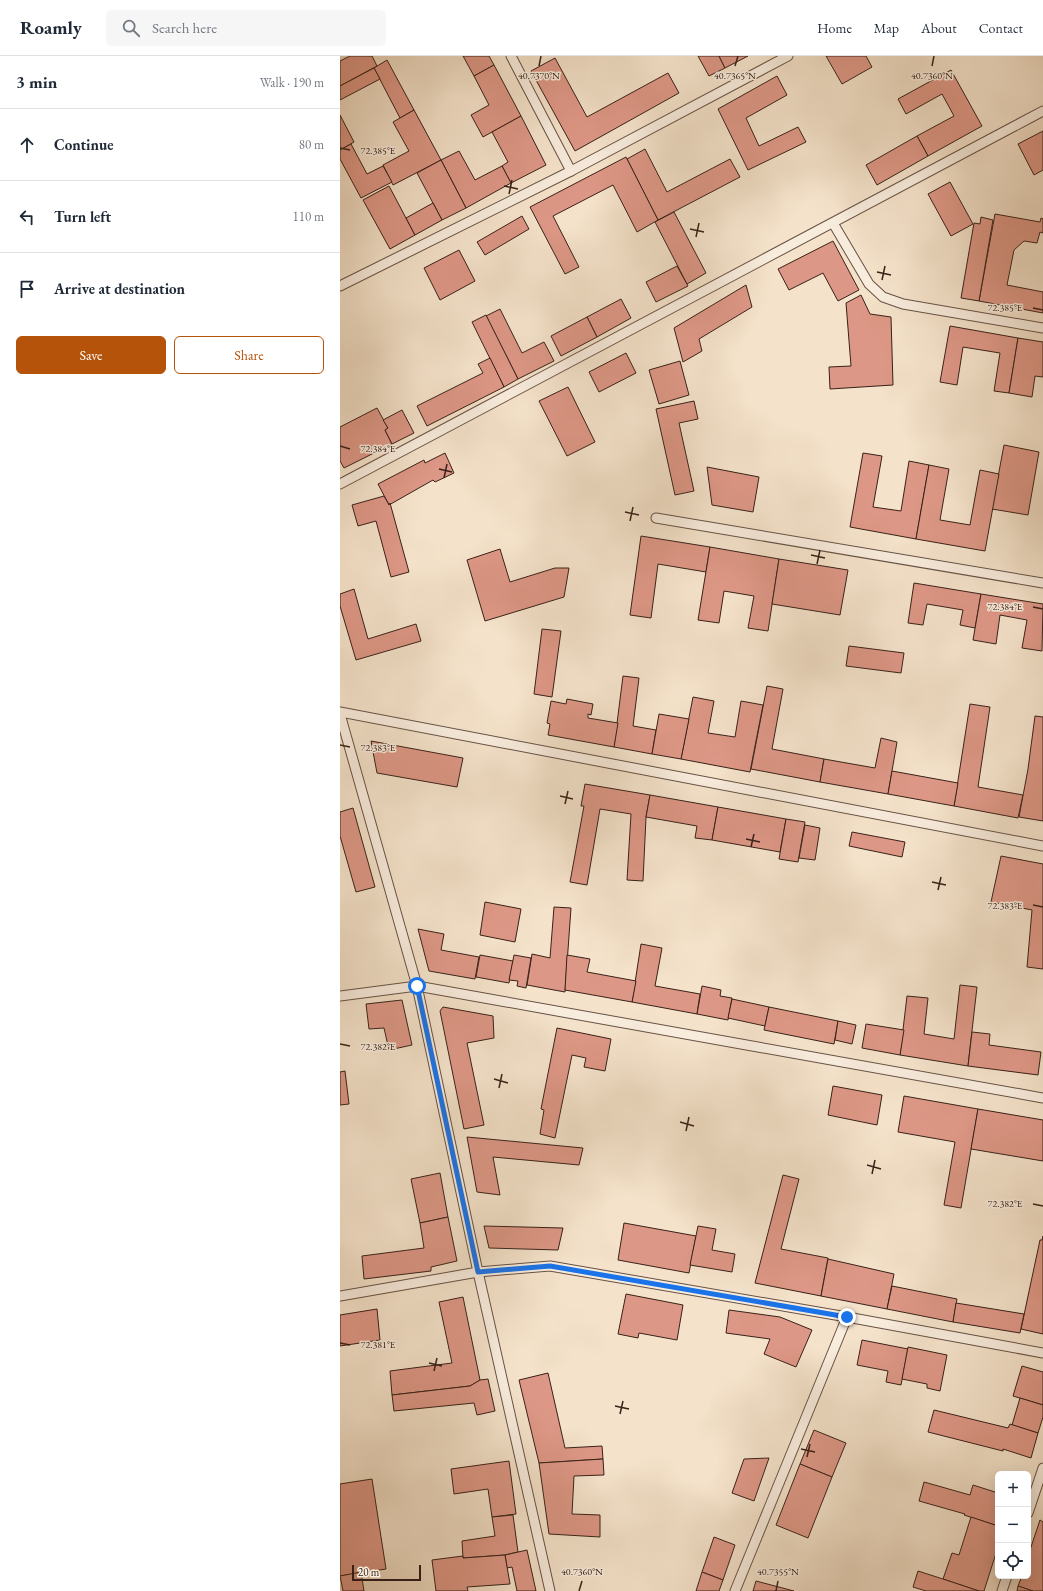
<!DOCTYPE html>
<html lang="en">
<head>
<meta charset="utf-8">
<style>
  body { margin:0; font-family:"EB Garamond",serif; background:#f6f6f7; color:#1f2937 }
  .controls { position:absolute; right:12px; bottom:12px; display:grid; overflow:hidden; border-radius:6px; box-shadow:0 4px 16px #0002 }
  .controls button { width:36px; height:36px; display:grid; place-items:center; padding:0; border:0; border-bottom:1px solid #e0e1e3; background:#fff; color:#1f2937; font:20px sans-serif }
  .scale { position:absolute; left:12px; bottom:10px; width:69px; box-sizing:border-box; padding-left:4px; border:2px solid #392118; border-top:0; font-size:11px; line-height:14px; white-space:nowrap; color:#392118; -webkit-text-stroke:3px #f8ecdd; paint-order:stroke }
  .stop { position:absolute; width:12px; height:12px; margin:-9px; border:3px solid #1a73e8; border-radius:50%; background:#fff }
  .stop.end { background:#1a73e8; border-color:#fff; box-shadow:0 1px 4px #0008 }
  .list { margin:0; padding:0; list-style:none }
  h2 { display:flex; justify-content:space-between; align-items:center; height:52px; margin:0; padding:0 16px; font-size:17px }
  h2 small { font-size:13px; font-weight:400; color:#747a83 }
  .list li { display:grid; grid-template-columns:26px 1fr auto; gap:12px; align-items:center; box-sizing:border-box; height:72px; padding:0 16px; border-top:1px solid #e0e1e3 }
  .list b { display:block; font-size:15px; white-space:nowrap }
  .list em { font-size:13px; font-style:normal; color:#747a83 }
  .actions { display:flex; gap:8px; padding:12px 16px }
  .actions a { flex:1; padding:9px 0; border:1px solid #b45309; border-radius:6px; text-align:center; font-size:14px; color:#b45309 }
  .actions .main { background:#b45309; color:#fff }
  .icon { flex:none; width:22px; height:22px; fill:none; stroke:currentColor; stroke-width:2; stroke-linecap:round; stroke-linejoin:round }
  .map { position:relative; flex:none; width:703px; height:1535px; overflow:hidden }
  header { display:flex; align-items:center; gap:24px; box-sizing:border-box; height:56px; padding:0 20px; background:#fff; border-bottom:1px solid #e0e1e3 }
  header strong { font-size:19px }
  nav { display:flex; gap:22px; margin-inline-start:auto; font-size:14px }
  .search { width:280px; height:36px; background:#f6f6f7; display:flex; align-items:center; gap:10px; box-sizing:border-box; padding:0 14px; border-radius:6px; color:#747a83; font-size:15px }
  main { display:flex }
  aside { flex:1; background:#fff }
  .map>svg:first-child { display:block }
</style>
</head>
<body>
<header>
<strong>Roamly</strong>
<div class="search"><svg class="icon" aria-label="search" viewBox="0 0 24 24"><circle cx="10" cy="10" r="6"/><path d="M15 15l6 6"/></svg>Search here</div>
<nav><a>Home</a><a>Map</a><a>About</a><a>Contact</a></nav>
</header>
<main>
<aside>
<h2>3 min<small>Walk · 190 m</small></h2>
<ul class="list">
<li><svg class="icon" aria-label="ahead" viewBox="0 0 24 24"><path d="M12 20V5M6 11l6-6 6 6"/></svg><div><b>Continue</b></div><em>80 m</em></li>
<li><svg class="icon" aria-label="left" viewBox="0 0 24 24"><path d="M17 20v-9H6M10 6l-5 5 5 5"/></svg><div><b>Turn left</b></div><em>110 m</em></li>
<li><svg class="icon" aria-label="arrive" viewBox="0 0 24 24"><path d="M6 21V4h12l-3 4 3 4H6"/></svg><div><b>Arrive at destination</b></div></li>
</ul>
<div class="actions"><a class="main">Save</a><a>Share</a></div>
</aside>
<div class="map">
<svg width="703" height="1535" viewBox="0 0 703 1535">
  <rect width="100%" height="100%" fill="#f4e2ca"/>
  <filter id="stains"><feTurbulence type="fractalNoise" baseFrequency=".005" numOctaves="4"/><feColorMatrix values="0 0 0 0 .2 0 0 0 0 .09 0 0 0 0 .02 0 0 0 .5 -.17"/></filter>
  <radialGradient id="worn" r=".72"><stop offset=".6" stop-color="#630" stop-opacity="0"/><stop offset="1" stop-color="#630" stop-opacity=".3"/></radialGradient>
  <g fill="#dd9786" stroke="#392118">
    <polygon points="10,0 32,0 37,10 0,30 0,5"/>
    <polygon points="123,0 149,0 154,9 134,20"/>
    <polygon points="358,0 379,0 385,12 369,20"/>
    <polygon points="379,0 408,0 385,12"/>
    <polygon points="486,0 526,0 532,11 502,28"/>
    <polygon points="215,2 247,61 328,17 339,37 235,95 191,15"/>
    <polygon points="47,4 74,54 60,62 34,12"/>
    <polygon points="154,9 181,60 143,81 131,59 149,49 134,20"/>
    <polygon points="34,12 40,23 0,44 0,30"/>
    <polygon points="611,14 642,70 588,100 577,80 614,60 602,38 566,58 558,43"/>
    <polygon points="437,20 447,39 406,62 419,90 458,71 466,86 408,114 378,53"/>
    <polygon points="74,54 101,104 53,129 43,109 69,95 53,66"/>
    <polygon points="0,59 14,86 0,94"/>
    <polygon points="181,60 206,109 171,127 162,110 168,106 152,76"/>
    <polygon points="703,75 703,114 694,119 678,88"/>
    <polygon points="577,80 588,100 537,129 526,109"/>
    <polygon points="11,88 27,118 43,110 52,126 21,142 0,103 0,94"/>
    <polygon points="305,93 327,136 390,103 400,121 318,164 287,103"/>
    <polygon points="119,95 135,124 162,110 171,127 126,152 101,104"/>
    <polygon points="286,101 318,164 297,176 273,129 213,160 239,211 225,218 190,151"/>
    <polygon points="101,104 126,152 102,164 77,117"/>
    <polygon points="610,126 633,168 611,180 588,138"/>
    <polygon points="49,130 75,179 50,193 23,144"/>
    <polygon points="93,147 102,164 75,179 66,162"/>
    <polygon points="334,156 366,217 347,228 315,166"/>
    <polygon points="655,158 700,166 701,162 703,163 703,177 700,176 697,187 684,185 674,194 667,229 703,236 703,257 639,245"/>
    <polygon points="182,160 189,173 145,199 137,186"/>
    <polygon points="641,161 653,164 639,245 621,242 634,167 640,168"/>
    <polygon points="493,185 519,234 498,245 483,217 449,234 438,213"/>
    <polygon points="119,194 135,225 100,244 84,212"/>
    <polygon points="337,210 348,230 316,246 306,226"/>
    <polygon points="406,229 412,251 359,283 362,295 343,306 334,272"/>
    <polygon points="521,239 530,258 551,261 553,329 490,333 489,311 511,310 506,247"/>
    <polygon points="281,243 291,262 257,281 247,261"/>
    <polygon points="160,253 182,297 204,286 214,305 178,323 146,260"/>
    <polygon points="146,259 178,323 164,331 132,266"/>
    <polygon points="247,261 257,281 221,300 211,280"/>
    <polygon points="610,270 678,282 669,337 654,335 660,297 623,291 617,329 600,326"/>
    <polygon points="678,282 703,286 703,321 695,320 692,341 669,337"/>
    <polygon points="286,297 296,317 259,336 249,316"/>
    <polygon points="150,302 164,331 87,370 77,350 143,317 138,308"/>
    <polygon points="340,305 349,339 319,348 309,314"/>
    <polygon points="228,331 255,386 227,400 199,345"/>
    <polygon points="354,345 358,363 339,367 354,435 335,439 316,353"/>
    <polygon points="37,352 48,372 45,374 52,388 4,412 0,405 0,371"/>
    <polygon points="62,354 74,377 52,388 45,374 48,372 43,364"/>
    <polygon points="664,389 699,396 688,459 652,453"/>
    <polygon points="105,397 114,417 95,426 93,424 49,449 38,428 84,404 85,407"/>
    <polygon points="523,397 542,400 533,451 561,455 569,405 589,409 576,483 510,471"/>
    <polygon points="589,409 609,413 600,464 630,469 640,414 659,418 645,495 576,483"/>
    <polygon points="367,411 419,421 413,456 372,449"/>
    <polygon points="44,440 49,449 50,447 69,516 51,521 36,465 18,470 12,449"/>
    <polygon points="301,480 370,491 366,516 318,508 311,562 290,559"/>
    <polygon points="370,491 439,503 428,575 408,572 414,540 384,535 379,567 358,564"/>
    <polygon points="160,493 170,526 215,512 229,512 224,541 145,565 127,504"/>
    <polygon points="439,503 508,514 500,559 432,548"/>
    <polygon points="574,527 641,538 635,572 620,569 623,554 587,548 583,569 568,567"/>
    <polygon points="14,533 28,583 76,568 81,585 16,604 0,550 0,538"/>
    <polygon points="641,538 703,548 702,595 682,592 687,564 660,559 656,588 633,584"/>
    <polygon points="202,573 221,575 212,641 194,638"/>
    <polygon points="509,590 564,597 561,617 506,610"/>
    <polygon points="283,620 299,622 293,670 316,674 312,698 274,691"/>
    <polygon points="427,630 443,633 432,693 484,703 480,726 411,713"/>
    <polygon points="353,641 374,645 368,677 395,681 401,645 423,649 410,716 341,703"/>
    <polygon points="227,643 253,648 251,659 248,658 248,662 278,667 274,691 208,679 210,668 207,667 211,645 226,648"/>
    <polygon points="630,648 650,651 638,731 683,739 678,762 614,750"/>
    <polygon points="319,658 349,663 341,703 312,698"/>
    <polygon points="695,660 703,661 703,765 679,761 688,713"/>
    <polygon points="541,682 557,686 548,738 480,726 484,703 535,712"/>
    <polygon points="31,685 123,702 117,731 37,717"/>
    <polygon points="552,715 618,727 614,750 548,738"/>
    <polygon points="245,728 310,739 306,761 303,825 287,824 291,758 260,753 247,829 230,826 244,750 241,750"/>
    <polygon points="310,739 378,751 372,784 355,782 357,770 306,761"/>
    <polygon points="378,751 446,763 440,796 372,784"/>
    <polygon points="13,752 35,831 16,836 0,780 0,756"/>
    <polygon points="446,763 465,766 458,806 439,803"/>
    <polygon points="465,769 480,772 475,804 459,802"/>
    <polygon points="512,776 565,786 562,801 509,790"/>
    <polygon points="661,800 703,808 703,913 687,911 692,854 651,846"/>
    <polygon points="145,846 181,853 175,886 140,879"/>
    <polygon points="214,851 231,852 225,936 187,929 192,898 210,902"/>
    <polygon points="78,873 104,878 101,894 139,901 135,923 89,915"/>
    <polygon points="301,888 322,892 315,930 360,938 357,958 292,946"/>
    <polygon points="140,899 173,905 169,927 136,921"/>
    <polygon points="174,899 191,902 186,932 177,930 178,925 169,924"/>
    <polygon points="227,899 250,903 247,916 296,925 292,946 225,934"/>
    <polygon points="620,929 637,931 628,1010 560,999 567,940 588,942 584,978 614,983"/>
    <polygon points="362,930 381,934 380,940 392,942 388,964 357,958"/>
    <polygon points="392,943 429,951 425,970 388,962"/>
    <polygon points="62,944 72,989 49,994 44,972 29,973 26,948"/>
    <polygon points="103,951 153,960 154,982 127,987 144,1069 124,1073 100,955"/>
    <polygon points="429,951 498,965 494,988 424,974"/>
    <polygon points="498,965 516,969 512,988 495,984"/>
    <polygon points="526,968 564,974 560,999 522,992"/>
    <polygon points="217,972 271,983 265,1015 244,1011 246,1002 232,999 215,1082 200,1078 204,1054 201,1053"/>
    <polygon points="632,976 650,978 649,989 701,996 698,1019 628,1010"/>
    <polygon points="5,1015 9,1048 0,1049 0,1016"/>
    <polygon points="493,1030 542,1039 537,1069 488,1059"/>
    <polygon points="564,1040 638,1053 621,1152 604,1149 615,1086 558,1076"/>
    <polygon points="638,1053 703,1064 703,1105 631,1093"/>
    <polygon points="127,1081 243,1092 239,1109 153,1101 160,1139 137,1136"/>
    <polygon points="100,1117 108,1161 80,1167 71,1123"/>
    <polygon points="443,1119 459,1123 441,1193 488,1202 481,1240 415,1227"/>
    <polygon points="108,1161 117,1205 91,1211 91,1215 24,1223 22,1200 84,1192 80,1167"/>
    <polygon points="284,1167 356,1180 349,1217 278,1204"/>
    <polygon points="144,1170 223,1172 218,1194 149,1192"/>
    <polygon points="358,1170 376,1173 372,1194 395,1198 392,1216 350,1209"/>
    <polygon points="703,1180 703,1278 681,1273 700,1184 702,1184"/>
    <polygon points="488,1203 554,1218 547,1253 481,1240"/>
    <polygon points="552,1230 617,1243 613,1266 547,1253"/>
    <polygon points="286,1238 343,1249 337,1284 299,1277 298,1282 278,1278"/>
    <polygon points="123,1241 140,1324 130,1330 52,1339 50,1315 112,1307 99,1246"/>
    <polygon points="616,1247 684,1258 680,1277 613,1266"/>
    <polygon points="37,1253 40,1284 0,1290 0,1259"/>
    <polygon points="389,1254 440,1261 472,1274 456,1311 424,1298 430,1283 386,1277"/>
    <polygon points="522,1284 568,1293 561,1329 546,1326 548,1315 517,1309"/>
    <polygon points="568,1291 607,1299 600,1335 587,1332 587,1328 562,1323"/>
    <polygon points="682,1310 703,1316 703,1349 673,1340"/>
    <polygon points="208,1317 225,1392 262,1390 263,1403 199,1407 179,1324"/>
    <polygon points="148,1323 155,1355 137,1359 134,1347 54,1355 52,1339 130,1330 140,1324"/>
    <polygon points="680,1342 703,1349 703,1361 698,1377 672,1369"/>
    <polygon points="594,1354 668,1372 670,1368 698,1377 691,1402 663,1393 663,1395 588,1376"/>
    <polygon points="474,1374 506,1387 492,1421 460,1408"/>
    <polygon points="429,1402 414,1445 392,1437 404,1403"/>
    <polygon points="263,1403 264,1419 234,1420 232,1458 260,1459 260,1481 209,1478 199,1407"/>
    <polygon points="169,1405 176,1458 152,1461 148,1433 114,1438 111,1413"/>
    <polygon points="460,1408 492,1421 468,1482 436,1469"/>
    <polygon points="32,1423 46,1513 0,1520 0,1428"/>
    <polygon points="584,1426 630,1439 633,1429 658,1437 658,1470 624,1459 625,1458 579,1445"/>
    <polygon points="173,1459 178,1496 165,1499 123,1502 122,1485 155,1480 152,1461"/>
    <polygon points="631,1461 658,1470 658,1491 644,1535 639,1535 603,1523 612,1497 619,1499"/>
    <polygon points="700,1464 703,1466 703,1535 693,1535 678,1530 682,1520 688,1520 688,1500"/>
    <polygon points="374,1481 395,1489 383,1524 362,1516"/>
    <polygon points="187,1494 196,1535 177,1535 172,1511 167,1512 165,1499"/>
    <polygon points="165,1499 170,1528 127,1531 128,1535 96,1535 92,1504 123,1500 123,1502"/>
    <polygon points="578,1515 603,1523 639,1535 586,1535 573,1531"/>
    <polygon points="21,1516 24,1535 3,1535 0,1520"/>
    <polygon points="362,1516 383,1524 379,1535 356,1535"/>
    <polygon points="416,1525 454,1535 413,1535"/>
    <polygon points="678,1530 693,1535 677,1535"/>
  </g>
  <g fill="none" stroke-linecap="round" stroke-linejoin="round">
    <defs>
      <g id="service">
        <polyline points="171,0 231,115"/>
        <polyline points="493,167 529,228 543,241 563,248 703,272"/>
        <polyline points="0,230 231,115 448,0"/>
        <polyline points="0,428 703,55"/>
        <polyline points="316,462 703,527"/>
        <polyline points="0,656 703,790"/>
        <polyline points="0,658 77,930 138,1216 210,1535"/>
        <polyline points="0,940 77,930 703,1042"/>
        <polyline points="0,1240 138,1216 210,1210 507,1261 703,1297"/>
        <polyline points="688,1457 703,1412"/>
        <polyline points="395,1535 507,1261"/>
        <polyline points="662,1535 667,1520"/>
      </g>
    </defs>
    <use href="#service" stroke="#685144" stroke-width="11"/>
    <use href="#service" stroke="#f8ecdd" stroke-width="9"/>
  </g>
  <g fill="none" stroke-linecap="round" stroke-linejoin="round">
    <polyline stroke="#1a73e8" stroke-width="5" points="77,930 138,1216 210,1210 507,1261"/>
  </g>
  <path fill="none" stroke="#392118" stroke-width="1.5" d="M199 10 201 0M395 10 398 0M592 10 594 0M0 92 10 94M164 130 178 133M169 138 172 124M350 173 364 176M356 181 359 167M537 216 551 219M542 224 545 210M693 252 703 254M0 390 10 393M99 413 112 416M104 422 107 408M285 456 299 459M290 465 293 451M471 499 485 502M477 508 480 494M693 551 703 553M0 689 10 691M220 740 233 743M225 748 228 735M406 783 420 786M411 791 414 778M592 826 606 829M598 834 601 821M693 849 703 851M0 988 10 990M154 1023 168 1027M159 1032 162 1018M340 1066 354 1070M346 1075 349 1061M527 1109 541 1113M532 1118 535 1104M693 1148 703 1150M0 1287 10 1289M89 1307 102 1310M94 1315 97 1302M275 1350 289 1353M280 1358 283 1345M461 1393 475 1396M467 1401 470 1388M239 1535 242 1525M436 1535 438 1525"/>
  <g font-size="10" text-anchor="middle" fill="#392118" stroke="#f8ecdd" stroke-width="3" stroke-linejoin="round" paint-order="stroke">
    <text x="199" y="23">40.7370°N</text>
    <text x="395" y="23">40.7365°N</text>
    <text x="592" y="23">40.7360°N</text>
    <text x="38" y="98">72.385°E</text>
    <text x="665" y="255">72.385°E</text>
    <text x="38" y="396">72.384°E</text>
    <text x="665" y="554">72.384°E</text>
    <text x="38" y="695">72.383°E</text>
    <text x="665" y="853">72.383°E</text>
    <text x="38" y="994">72.382°E</text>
    <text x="665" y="1151">72.382°E</text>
    <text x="38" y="1292">72.381°E</text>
    <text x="242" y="1519">40.7360°N</text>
    <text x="438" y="1519">40.7355°N</text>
  </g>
  <rect width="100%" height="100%" filter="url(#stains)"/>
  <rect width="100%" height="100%" fill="url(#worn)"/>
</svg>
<div class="controls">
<button>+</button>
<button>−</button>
<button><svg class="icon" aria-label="locate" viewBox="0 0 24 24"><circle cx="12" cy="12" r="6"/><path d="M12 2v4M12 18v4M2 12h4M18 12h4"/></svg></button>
</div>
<div class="scale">20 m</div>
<div class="stop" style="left:77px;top:930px"></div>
<div class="stop end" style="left:507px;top:1261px"></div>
</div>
</main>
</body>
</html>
